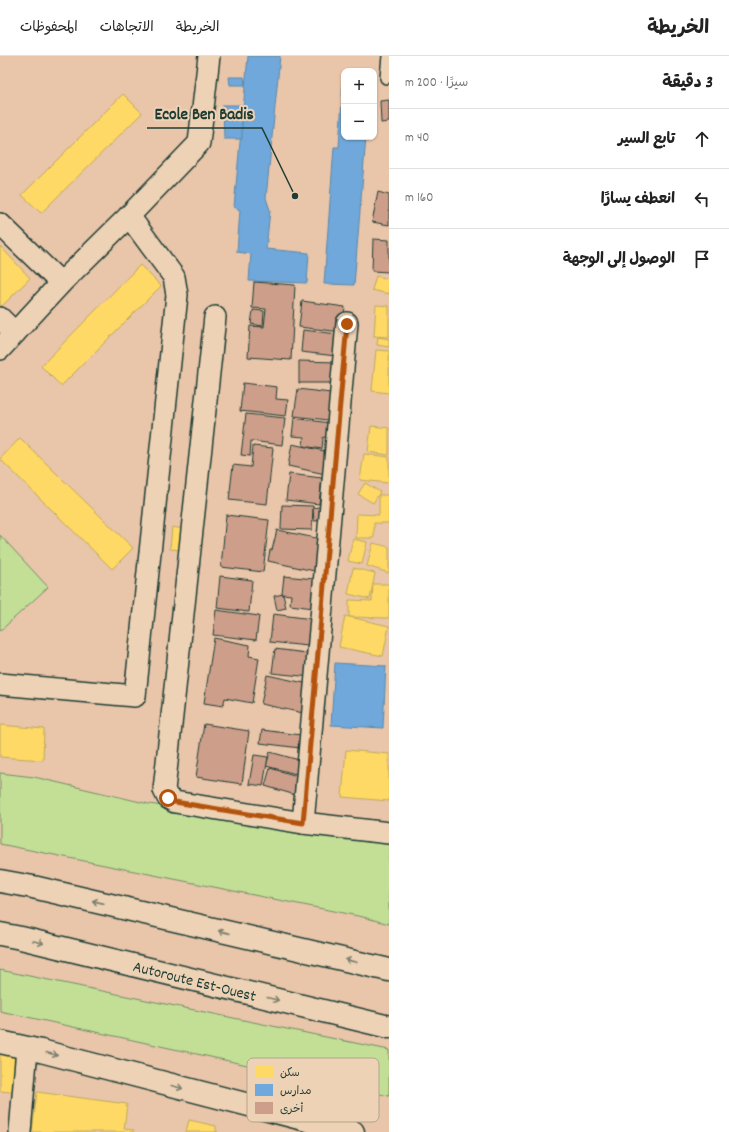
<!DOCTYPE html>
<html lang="ar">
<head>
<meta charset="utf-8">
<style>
  body { margin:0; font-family:Dekko,"Playpen Sans Arabic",sans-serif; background:#f6f6f6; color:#222; direction:rtl }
  .controls { position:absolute; right:12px; top:12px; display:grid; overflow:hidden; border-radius:8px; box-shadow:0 1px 3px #0004 }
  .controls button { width:36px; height:36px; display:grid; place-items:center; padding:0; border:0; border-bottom:1px solid #e0e0e0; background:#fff; color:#222; font:20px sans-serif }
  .stop { position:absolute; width:12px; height:12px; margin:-9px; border:3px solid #b45309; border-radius:50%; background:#fff }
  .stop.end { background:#b45309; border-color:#fff; box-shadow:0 1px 4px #0008 }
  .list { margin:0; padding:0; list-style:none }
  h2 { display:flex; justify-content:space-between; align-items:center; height:52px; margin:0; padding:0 16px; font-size:17px }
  h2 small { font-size:13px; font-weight:400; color:#767676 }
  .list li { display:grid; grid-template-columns:26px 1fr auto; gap:12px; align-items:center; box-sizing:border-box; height:60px; padding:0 16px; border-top:1px solid #e0e0e0 }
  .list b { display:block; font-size:15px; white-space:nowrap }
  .list em { font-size:13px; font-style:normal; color:#767676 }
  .icon { flex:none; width:22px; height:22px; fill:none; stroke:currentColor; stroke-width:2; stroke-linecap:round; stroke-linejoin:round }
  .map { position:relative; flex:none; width:389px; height:1076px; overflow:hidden; direction:ltr }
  header { display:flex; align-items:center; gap:24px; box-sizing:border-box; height:56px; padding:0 20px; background:#fff; border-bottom:1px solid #e0e0e0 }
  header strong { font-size:19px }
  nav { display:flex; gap:22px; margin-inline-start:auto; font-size:14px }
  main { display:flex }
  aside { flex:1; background:#fff }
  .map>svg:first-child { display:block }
</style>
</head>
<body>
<header>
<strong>الخريطة</strong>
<nav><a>الخريطة</a><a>الاتجاهات</a><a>المحفوظات</a></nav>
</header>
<main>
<aside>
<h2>3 دقيقة<small>سيرًا · 200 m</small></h2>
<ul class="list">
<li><svg class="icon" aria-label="ahead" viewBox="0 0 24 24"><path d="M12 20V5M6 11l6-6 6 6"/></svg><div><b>تابع السير</b></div><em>40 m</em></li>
<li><svg class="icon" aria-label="left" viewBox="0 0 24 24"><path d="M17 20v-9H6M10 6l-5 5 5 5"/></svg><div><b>انعطف يسارًا</b></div><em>160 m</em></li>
<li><svg class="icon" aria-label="arrive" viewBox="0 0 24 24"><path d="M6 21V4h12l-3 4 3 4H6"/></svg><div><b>الوصول إلى الوجهة</b></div></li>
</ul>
</aside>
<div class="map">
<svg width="389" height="1076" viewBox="0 0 389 1076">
  <rect width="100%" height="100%" fill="#e9c5aa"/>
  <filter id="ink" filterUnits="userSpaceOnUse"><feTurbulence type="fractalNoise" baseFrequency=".025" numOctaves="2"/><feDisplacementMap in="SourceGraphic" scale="8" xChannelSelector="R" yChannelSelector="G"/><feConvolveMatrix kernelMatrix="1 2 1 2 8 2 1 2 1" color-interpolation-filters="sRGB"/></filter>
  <g filter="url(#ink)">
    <g fill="#c3df96" stroke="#718e65">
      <polygon points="0,479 48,531 0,575"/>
      <polygon points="0,717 34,721 149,748 389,784 389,868 363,861 0,788"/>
      <polygon points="0,914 389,994 389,1040 0,955"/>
    </g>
    <g fill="#ffd966" stroke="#bcaa57">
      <polygon points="123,38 142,57 41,157 22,139"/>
      <polygon points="0,190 30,222 2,250 0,248"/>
      <polygon points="140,209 161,230 61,330 41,310"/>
      <polygon points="376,220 389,223 389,238 372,234"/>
      <polygon points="376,249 389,250 389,281 374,280"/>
      <polygon points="378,281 389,283 389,291 377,289"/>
      <polygon points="376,294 389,295 389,337 372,335"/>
      <polygon points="371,370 389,372 389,399 368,396"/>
      <polygon points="20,382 133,492 112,513 0,403"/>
      <polygon points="364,398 389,401 389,427 360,424"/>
      <polygon points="365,427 380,436 373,447 358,438"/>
      <polygon points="379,439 389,439 389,467 374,467 374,482 356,482 357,458 379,459"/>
      <polygon points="172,471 189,474 186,494 170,493"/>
      <polygon points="353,483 367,486 362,508 348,505"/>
      <polygon points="373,487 389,491 389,517 367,510"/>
      <polygon points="353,512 375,517 370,543 348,538"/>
      <polygon points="373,528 389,528 389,562 349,561 349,544 372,545"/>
      <polygon points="345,560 389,570 383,600 339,591"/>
      <polygon points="0,669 44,673 43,704 0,701"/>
      <polygon points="346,694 389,698 389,745 342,741"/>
      <polygon points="0,996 18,999 12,1036 0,1035"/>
      <polygon points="37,1036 127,1048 124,1073 134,1074 133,1076 32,1076"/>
      <polygon points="189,1064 216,1070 216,1076 218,1076 186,1076"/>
    </g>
    <g fill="#6fa8dc" stroke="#5788aa">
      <polygon points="248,0 280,0 266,142 270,154 266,193 309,197 307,227 249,225 251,198 237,196 240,154 234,151"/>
      <polygon points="229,21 244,21 245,29 230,29"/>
      <polygon points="343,29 344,29 344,81 366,81 354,229 324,228 334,91 339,91"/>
      <polygon points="223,49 242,49 242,83 224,83"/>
      <polygon points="335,607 386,610 383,672 331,669"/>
    </g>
    <g fill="#cd9e8a" stroke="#1f3d34">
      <polygon points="389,44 389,66 381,67 380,45"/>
      <polygon points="378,136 389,139 389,169 372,166"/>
      <polygon points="373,183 389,184 389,216 372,215"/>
      <polygon points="254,226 295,229 291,304 248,301 250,270 264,271 266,253 252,252"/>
      <polygon points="302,245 345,251 342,276 299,271"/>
      <polygon points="253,254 264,255 263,270 251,268"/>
      <polygon points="303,274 338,278 336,300 301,296"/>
      <polygon points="299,305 337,306 337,327 299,327"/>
      <polygon points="243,327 277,331 276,343 288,344 286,360 240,355"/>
      <polygon points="298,333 339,338 336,365 294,360"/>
      <polygon points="246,358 285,362 282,389 251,385 250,400 241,399"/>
      <polygon points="294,362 337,368 335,383 323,381 322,393 303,390 304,381 292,380"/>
      <polygon points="292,388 329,396 325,418 288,410"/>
      <polygon points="253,390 273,392 267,448 229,444 233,409 251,411"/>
      <polygon points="289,418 322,422 319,448 286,444"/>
      <polygon points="282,449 313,450 312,474 281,473"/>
      <polygon points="324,450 326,464 314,465 313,452"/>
      <polygon points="226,459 269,464 263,516 221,511"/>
      <polygon points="277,474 325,484 319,516 268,505 270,494 272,494"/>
      <polygon points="220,520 252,524 249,556 217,552"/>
      <polygon points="284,520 324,524 321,553 290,549 291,539 282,538"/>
      <polygon points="283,538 286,552 277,554 274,540"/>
      <polygon points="216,554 259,560 256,584 213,579"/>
      <polygon points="273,558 320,564 317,591 270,586"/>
      <polygon points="214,582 250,589 249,600 259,602 252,647 225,642 223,650 204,647"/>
      <polygon points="275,593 314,598 311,621 272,617"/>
      <polygon points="267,619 309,628 303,657 261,648"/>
      <polygon points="204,668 249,675 242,728 196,721"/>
      <polygon points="262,674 301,679 300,692 260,687"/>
      <polygon points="270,696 299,704 296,718 266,710"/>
      <polygon points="254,699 268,701 263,730 249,728"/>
      <polygon points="270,712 304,722 299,740 265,730"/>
    </g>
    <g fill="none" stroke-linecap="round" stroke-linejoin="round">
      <defs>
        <polyline id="lane" points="386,22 388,0"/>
        <g id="street">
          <polyline points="0,168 61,227"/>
          <polyline points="215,261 164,734 168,742 175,746 303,767 389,777"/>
          <polyline points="0,262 15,277"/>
          <polyline points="0,293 61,227 129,160 199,87 209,0"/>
          <polyline points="0,628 135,640 177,239 174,221 129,160"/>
          <polyline points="303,767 347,267"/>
          <polyline points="20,1076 27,992"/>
        </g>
        <polyline id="secondary" points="0,986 41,995 353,1076"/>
        <g id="highway">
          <polyline points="0,825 33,831 389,914"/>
          <polyline points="0,878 21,882 389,971"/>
        </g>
      </defs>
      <use href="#lane" stroke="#1f3d34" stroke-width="14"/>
      <use href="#street" stroke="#1f3d34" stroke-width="24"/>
      <use href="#secondary" stroke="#1f3d34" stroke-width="25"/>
      <use href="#highway" stroke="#1f3d34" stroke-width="25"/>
      <use href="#lane" stroke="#eed2b5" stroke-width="11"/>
      <use href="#street" stroke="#eed2b5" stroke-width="21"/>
      <use href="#secondary" stroke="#eed2b5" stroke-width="22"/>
      <use href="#highway" stroke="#eed2b5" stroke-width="22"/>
    </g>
    <defs><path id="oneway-shaft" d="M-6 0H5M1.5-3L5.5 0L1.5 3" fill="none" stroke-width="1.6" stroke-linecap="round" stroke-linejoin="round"/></defs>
    <g stroke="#7c806e">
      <use href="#oneway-shaft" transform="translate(98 846) rotate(-167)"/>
      <use href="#oneway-shaft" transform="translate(224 876) rotate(-167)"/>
      <use href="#oneway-shaft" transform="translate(38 886) rotate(14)"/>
      <use href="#oneway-shaft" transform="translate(351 905) rotate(-167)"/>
      <use href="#oneway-shaft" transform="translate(273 943) rotate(14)"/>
      <use href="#oneway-shaft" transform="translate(52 998) rotate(15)"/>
      <use href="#oneway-shaft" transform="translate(177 1031) rotate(15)"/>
    </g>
  </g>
  <g fill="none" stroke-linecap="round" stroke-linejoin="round" filter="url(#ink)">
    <polyline stroke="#b45309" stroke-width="5" points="168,742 175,746 303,767 347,268"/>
  </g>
  <g text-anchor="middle" stroke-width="4" stroke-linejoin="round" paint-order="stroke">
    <g font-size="16" fill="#1f3d34" stroke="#eed2b5">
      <text transform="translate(195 924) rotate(14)" y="6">Autoroute Est-Ouest</text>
    </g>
  </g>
  <rect x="247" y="1002" width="132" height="64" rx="6" fill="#eed2b5" stroke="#b0a58e" stroke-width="1"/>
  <rect x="255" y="1010" width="18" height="12" fill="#ffd966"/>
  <rect x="255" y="1028" width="18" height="12" fill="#6fa8dc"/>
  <rect x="255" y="1046" width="18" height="12" fill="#cd9e8a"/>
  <g font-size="11" fill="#1f3d34">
    <text x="280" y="1020">سكن</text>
    <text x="280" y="1038">مدارس</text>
    <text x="280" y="1056">أخرى</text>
  </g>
  <path fill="none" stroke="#1f3d34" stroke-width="1.5" d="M295 140L262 72H147"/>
  <circle fill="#1f3d34" stroke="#eed2b5" stroke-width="1.5" cx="295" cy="140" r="4"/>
  <g font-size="17" text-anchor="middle" font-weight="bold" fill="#1f3d34" stroke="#eed2b5" stroke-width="4" stroke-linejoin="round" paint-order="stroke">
    <text x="204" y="63">Ecole Ben Badis</text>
  </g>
</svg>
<div class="controls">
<button>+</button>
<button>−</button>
</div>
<div class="stop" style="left:168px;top:742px"></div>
<div class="stop end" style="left:347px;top:268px"></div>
</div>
</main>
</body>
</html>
